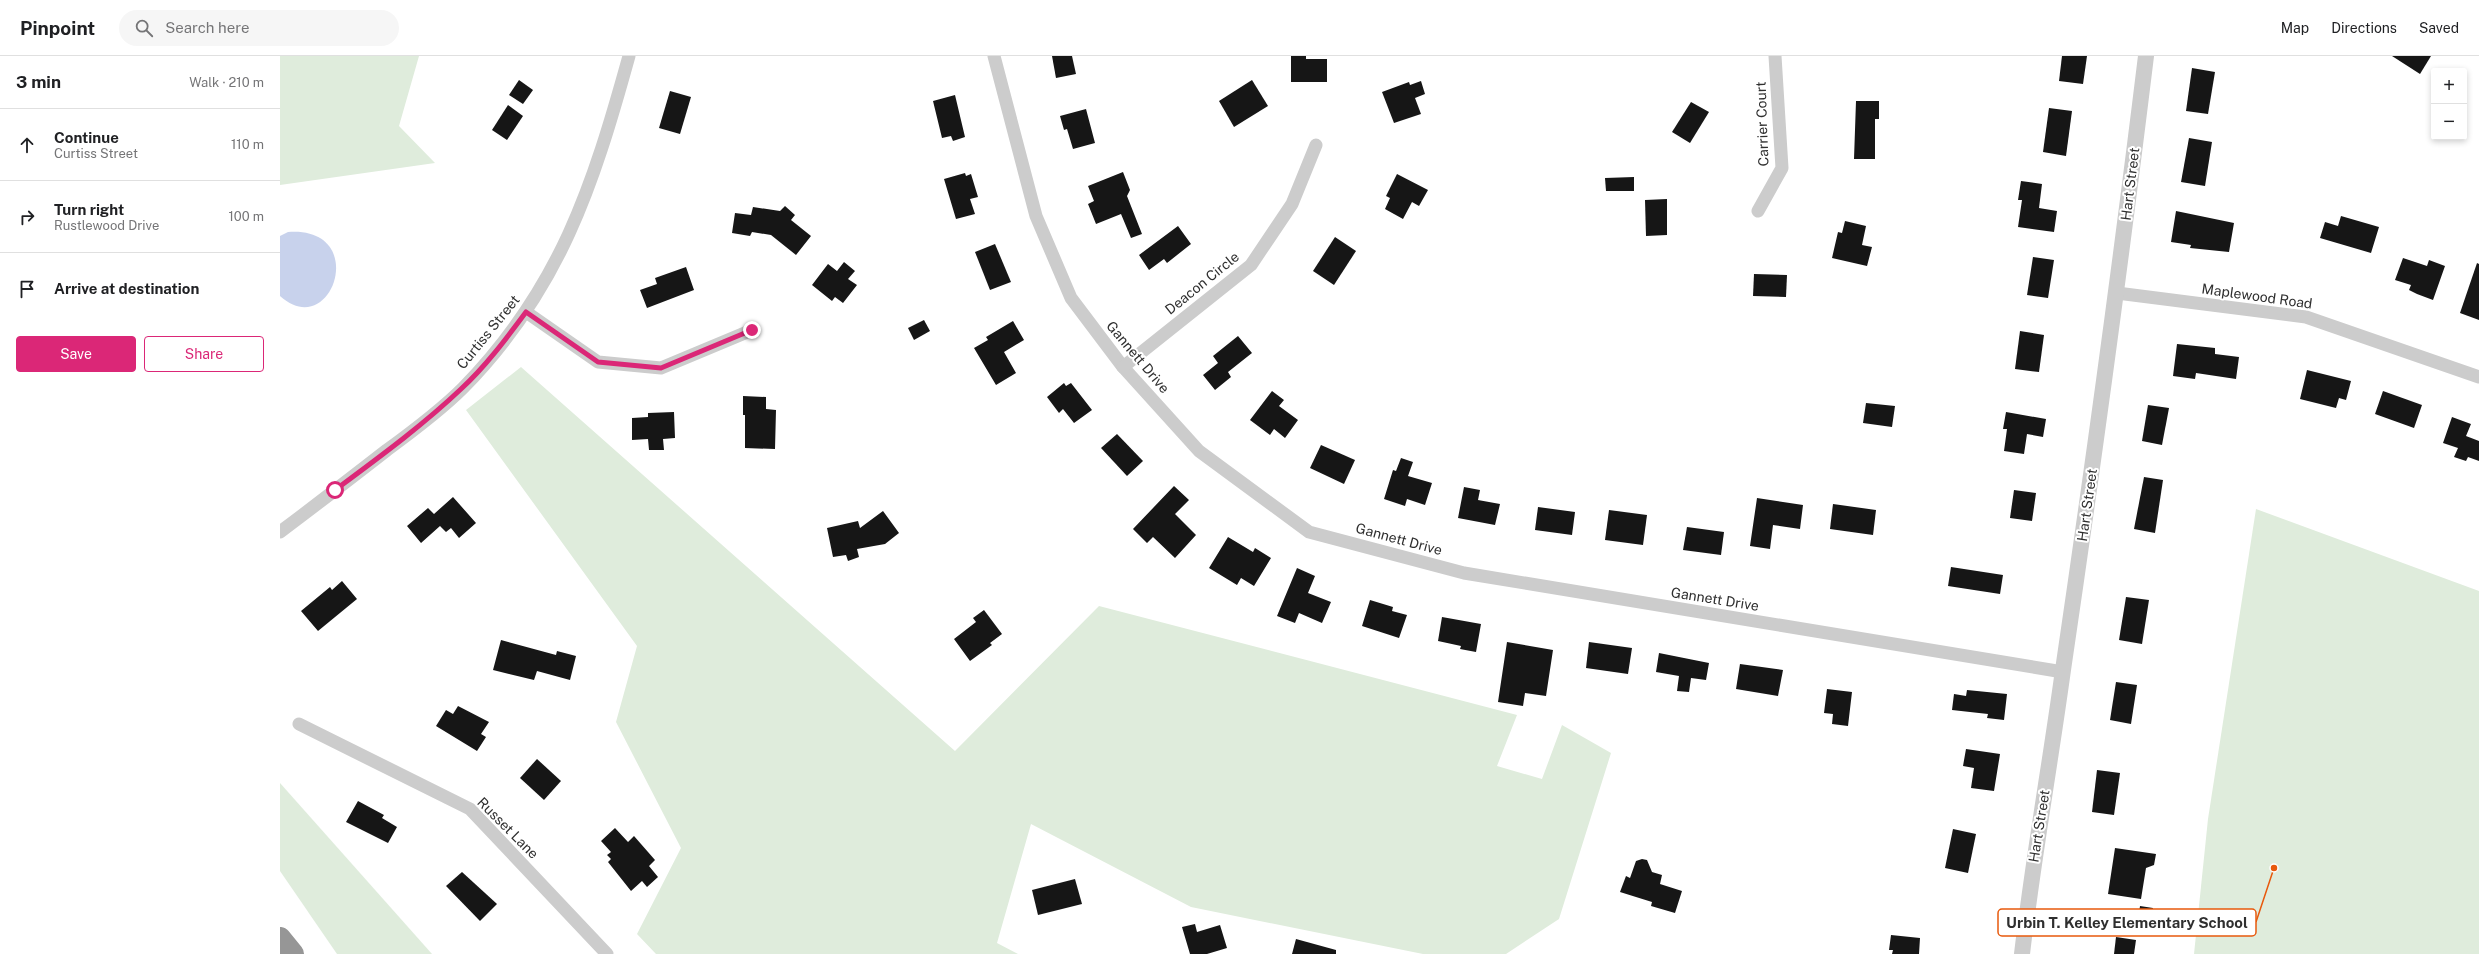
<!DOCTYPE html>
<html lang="en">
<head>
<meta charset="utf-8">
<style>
  body { margin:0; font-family:"Public Sans",sans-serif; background:#f6f6f6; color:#202124 }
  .controls { position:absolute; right:12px; top:12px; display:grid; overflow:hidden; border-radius:4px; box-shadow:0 2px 6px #0003 }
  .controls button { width:36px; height:36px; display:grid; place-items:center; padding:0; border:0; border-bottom:1px solid #e0e0e0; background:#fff; color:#202124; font:20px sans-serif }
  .stop { position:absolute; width:12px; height:12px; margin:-9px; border:3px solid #db2777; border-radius:50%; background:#fff }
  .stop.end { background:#db2777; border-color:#fff; box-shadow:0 1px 4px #0008 }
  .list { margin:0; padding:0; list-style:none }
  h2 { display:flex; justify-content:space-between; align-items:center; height:52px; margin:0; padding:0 16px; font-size:17px }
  h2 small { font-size:13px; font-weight:400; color:#757577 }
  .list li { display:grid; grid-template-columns:26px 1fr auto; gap:12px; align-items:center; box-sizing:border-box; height:72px; padding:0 16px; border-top:1px solid #e0e0e0 }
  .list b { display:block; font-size:15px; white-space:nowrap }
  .list p { margin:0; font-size:13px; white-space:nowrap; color:#757577 }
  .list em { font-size:13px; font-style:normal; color:#757577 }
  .actions { display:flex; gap:8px; padding:12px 16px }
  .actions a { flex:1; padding:9px 0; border:1px solid #db2777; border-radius:4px; text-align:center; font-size:14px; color:#db2777 }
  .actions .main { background:#db2777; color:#fff }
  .icon { flex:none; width:22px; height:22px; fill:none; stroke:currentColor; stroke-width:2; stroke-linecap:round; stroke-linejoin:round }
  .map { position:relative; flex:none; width:2199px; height:898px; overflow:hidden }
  header { display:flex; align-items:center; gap:24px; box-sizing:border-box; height:56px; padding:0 20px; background:#fff; border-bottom:1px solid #e0e0e0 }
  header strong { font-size:19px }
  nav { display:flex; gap:22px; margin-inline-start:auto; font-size:14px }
  .search { width:280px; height:36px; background:#f6f6f6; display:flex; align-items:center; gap:10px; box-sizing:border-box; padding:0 14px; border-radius:22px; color:#757577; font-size:15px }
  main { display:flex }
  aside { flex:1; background:#fff }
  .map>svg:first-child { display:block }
</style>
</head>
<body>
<header>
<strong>Pinpoint</strong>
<div class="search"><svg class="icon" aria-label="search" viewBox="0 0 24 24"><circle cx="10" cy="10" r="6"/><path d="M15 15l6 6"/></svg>Search here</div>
<nav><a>Map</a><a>Directions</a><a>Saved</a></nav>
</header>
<main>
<aside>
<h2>3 min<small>Walk · 210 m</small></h2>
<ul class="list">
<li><svg class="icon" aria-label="ahead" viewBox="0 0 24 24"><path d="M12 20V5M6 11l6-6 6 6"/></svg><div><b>Continue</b><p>Curtiss Street</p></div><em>110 m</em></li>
<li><svg class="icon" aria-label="right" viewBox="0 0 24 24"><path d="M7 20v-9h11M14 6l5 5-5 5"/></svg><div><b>Turn right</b><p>Rustlewood Drive</p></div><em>100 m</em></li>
<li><svg class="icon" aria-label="arrive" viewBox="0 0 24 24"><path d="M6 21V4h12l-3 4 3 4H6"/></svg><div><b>Arrive at destination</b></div></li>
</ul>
<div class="actions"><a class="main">Save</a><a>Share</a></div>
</aside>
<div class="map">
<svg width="2199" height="898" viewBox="0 0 2199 898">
  <rect width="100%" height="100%" fill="#fff"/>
  <g fill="#dfecdc">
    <polygon points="0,0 139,0 119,70 155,107 0,129"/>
    <polygon points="241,311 675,695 819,550 1237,659 1217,710 1262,723 1282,669 1331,697 1279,863 1226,898 1143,898 911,851 751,768 717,887 738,898 376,898 357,878 401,792 336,666 357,590 186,354"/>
    <polygon points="1976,453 2199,535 2199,898 1914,898 1928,763"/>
    <polygon points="0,727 152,898 57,898 0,815"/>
  </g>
  <path fill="#c8d2ec" d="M8 176C91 170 52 287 0 240V180Z"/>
  <g fill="#161616">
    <polygon points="772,0 792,0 796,18 776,22"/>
    <polygon points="1011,0 1026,0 1026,3 1047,3 1047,26 1011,26"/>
    <polygon points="1782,0 1807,0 1803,28 1779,25"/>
    <polygon points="2112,0 2151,0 2140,18"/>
    <polygon points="1912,12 1935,16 1928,58 1906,55"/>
    <polygon points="239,24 253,34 243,48 229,39"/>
    <polygon points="972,24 988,50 954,71 939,45"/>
    <polygon points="1141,25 1145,38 1135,42 1141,58 1114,67 1102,36 1129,26 1130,29"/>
    <polygon points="390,35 411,41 400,78 379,72"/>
    <polygon points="675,39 685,81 673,85 671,80 662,82 653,45"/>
    <polygon points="1576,45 1599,45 1599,63 1595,63 1595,103 1574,103"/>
    <polygon points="1411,46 1429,56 1410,87 1392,76"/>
    <polygon points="228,49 243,60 227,84 212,74"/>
    <polygon points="1769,52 1792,55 1786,100 1763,96"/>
    <polygon points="806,53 815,87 793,93 787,73 784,74 780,60"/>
    <polygon points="1909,82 1932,86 1925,130 1901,126"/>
    <polygon points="843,116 850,134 847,140 862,178 851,182 841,158 816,168 808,148 814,145 808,130"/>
    <polygon points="685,117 686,120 691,118 698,141 690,143 695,158 676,163 664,123"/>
    <polygon points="1117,118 1148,134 1139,150 1132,146 1123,163 1105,153 1110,142 1106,140"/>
    <polygon points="1354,121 1354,135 1326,135 1325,122"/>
    <polygon points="1741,125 1762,128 1759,152 1777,155 1774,176 1738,171 1742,144 1738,144"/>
    <polygon points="1387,143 1387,179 1366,180 1365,144"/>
    <polygon points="505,150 515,159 511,164 531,180 516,199 491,179 472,176 470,180 452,177 455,157 471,159 473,151 500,155"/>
    <polygon points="1896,155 1954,167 1949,196 1910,192 1911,189 1891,186"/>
    <polygon points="2061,160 2099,171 2091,197 2040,182 2045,166 2058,170"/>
    <polygon points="1565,165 1586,170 1582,189 1592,191 1587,210 1552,202 1558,176 1562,177"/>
    <polygon points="898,170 911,188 887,207 884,203 869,214 859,199"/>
    <polygon points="1055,181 1076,195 1054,229 1033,215"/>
    <polygon points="715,188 731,226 710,234 695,196"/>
    <polygon points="1753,201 1774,204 1768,242 1747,239"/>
    <polygon points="2123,202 2147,210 2149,204 2165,210 2153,244 2137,238 2129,234 2131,229 2115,224"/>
    <polygon points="564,206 575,215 568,223 577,229 563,247 555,241 552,245 532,229 548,208 557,215"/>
    <polygon points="2197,207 2199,208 2199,264 2180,257"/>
    <polygon points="406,211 414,234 367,252 360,234 377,228 375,222"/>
    <polygon points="1474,218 1507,219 1506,241 1473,240"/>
    <polygon points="644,264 650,275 634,284 628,272"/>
    <polygon points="733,265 744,284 724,296 736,317 716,329 694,292 708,284 706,281"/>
    <polygon points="1740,275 1764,279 1759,316 1735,313"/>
    <polygon points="958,280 972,297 948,316 951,321 935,334 923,319 938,307 933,300"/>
    <polygon points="1897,288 1935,292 1935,298 1959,301 1956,323 1916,317 1915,323 1893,320"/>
    <polygon points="2027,314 2071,325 2066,344 2059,342 2056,352 2020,343"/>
    <polygon points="784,327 786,330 791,327 812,354 794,367 783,353 779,357 767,341"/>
    <polygon points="992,335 1004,344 999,350 1018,364 1005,382 994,373 990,379 970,364"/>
    <polygon points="2103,335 2142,349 2134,372 2095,358"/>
    <polygon points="463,340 486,341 486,353 496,354 495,393 465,392 465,359 463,359"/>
    <polygon points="1586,347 1615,350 1612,371 1583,367"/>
    <polygon points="1868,349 1889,352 1882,389 1862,385"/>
    <polygon points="394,356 395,382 383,383 384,394 369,394 368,383 352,384 352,362 368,361 368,357"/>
    <polygon points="1726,356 1766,363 1763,381 1747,378 1744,398 1724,395 1727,373 1723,373"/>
    <polygon points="2172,361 2191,368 2186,380 2199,385 2199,405 2188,401 2186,405 2174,401 2178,392 2163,387"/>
    <polygon points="837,378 863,405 847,420 821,392"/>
    <polygon points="1041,389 1075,404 1064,428 1030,412"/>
    <polygon points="1121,402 1133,406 1128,420 1152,427 1145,449 1127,443 1125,450 1104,443 1113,414 1116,415"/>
    <polygon points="1864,421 1883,424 1875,477 1854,473"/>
    <polygon points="894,430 909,444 895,458 916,479 895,502 873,481 867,487 853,473"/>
    <polygon points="1184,431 1200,434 1198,444 1220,448 1215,469 1178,462"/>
    <polygon points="1734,434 1756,437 1752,465 1730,462"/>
    <polygon points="173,441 196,467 179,482 171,472 166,476 160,470 141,487 127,470 148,452 154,458"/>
    <polygon points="1477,442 1523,449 1520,473 1493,469 1490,493 1470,490"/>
    <polygon points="1553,448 1596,454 1593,479 1550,473"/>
    <polygon points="1258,451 1295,456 1292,479 1255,474"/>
    <polygon points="1329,454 1367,459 1363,489 1325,484"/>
    <polygon points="603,455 619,477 605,488 577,493 579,501 568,505 566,499 553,501 547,472 578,465 580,472"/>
    <polygon points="1407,471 1444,476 1441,499 1403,494"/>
    <polygon points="948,481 973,496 975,492 991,502 974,530 961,522 957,529 929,512"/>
    <polygon points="1671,511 1723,519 1720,538 1668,530"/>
    <polygon points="1017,512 1035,520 1028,537 1051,546 1042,567 1019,557 1015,567 997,560"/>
    <polygon points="62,525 77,543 38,575 21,555 50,531 52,534"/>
    <polygon points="1846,541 1869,544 1862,588 1839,584"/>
    <polygon points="1090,544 1113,551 1112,555 1127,559 1119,582 1082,570"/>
    <polygon points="704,554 722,578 710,587 712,589 690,605 674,583 696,566 693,562"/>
    <polygon points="1162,561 1201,568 1196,596 1180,593 1181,590 1158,585"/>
    <polygon points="221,584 276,599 277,595 296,600 290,624 257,615 254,624 213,614"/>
    <polygon points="1227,586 1273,594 1266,640 1245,637 1243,650 1218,646"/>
    <polygon points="1309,586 1352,592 1348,618 1306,612"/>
    <polygon points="1379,597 1429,607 1426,624 1411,622 1409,636 1397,635 1399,620 1376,616"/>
    <polygon points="1460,608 1503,614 1498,640 1456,633"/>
    <polygon points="1836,626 1857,629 1851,668 1830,664"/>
    <polygon points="1547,633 1572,636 1568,670 1552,668 1553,658 1544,657"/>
    <polygon points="1687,634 1727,638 1724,664 1707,662 1708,658 1672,654 1674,638 1686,640"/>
    <polygon points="178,650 209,666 201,678 206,681 197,695 156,670 166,654 173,658"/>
    <polygon points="1686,693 1720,698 1714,735 1691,732 1694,712 1683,710"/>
    <polygon points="257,703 281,725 264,744 240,722"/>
    <polygon points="1817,714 1840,717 1834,759 1812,756"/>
    <polygon points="78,745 104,759 102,762 117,771 108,787 66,766"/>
    <polygon points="335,772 348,786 354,780 375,804 369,810 378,821 367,831 362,825 351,835 328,806 331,803 327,799 331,796 321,785"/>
    <polygon points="1673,773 1696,778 1688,817 1665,812"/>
    <polygon points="1835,792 1876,798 1874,809 1866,812 1861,843 1828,838"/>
    <polygon points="1362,803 1367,804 1372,816 1382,819 1380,828 1402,835 1395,857 1371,850 1372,846 1340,836 1346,820 1350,822 1356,805"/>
    <polygon points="182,816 217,848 200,865 166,830"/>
    <polygon points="795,823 802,848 758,859 752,834"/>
    <polygon points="1860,850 1873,852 1871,865 1858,863"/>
    <polygon points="915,868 917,876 940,869 947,892 927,898 910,898 902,871"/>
    <polygon points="1611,879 1640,882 1639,898 1612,898 1613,894 1609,894"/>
    <polygon points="1836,881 1856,884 1854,898 1834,898"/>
    <polygon points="1016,883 1056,894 1056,898 1012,898"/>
  </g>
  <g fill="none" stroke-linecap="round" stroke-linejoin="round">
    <g stroke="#ccc" stroke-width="13">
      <polyline points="714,0 756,160 791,242 843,311 919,395 1029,476 1184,517 1783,616"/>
      <polyline points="1478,155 1502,112 1495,0"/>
      <polyline points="1837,237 2026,261 2199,321"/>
      <polyline points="246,256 318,306 381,312 472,274"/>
      <polyline points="843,311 971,209 1012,148 1036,89"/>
      <path d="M0 476C36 449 71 422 107 394 133 375 160 355 183 332 280 233 313 130 349 0"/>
      <polyline points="19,668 190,753 327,898"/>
    </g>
    <path stroke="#ccc" stroke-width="16" d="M1742 898C1753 803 1770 709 1783 614 1813 410 1841 205 1866 0"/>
    <polyline stroke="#969696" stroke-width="22" points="0,882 13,898"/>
  </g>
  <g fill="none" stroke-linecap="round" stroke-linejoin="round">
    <path stroke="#db2777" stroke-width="5" d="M55 434C98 402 142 370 181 333 205 311 226 283 246 256L318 306 381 312 472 274"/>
  </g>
  <g text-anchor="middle" stroke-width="4" stroke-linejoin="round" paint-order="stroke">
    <g font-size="14" fill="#2f2f2f" stroke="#fff">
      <text transform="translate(1482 68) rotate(-92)" y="5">Carrier Court</text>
      <text transform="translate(1850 128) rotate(-83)" y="5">Hart Street</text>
      <text transform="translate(922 227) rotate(-39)" y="5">Deacon Circle</text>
      <text transform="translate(1977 240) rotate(8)" y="5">Maplewood Road</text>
      <text transform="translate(208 276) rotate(-51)" y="5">Curtiss Street</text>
      <text transform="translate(858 301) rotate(50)" y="5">Gannett Drive</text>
      <text transform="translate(1807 449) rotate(-82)" y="5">Hart Street</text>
      <text transform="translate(1119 483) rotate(15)" y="5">Gannett Drive</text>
      <text transform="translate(1435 543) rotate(9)" y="5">Gannett Drive</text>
      <text transform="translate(1759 770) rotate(-81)" y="5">Hart Street</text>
      <text transform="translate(228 772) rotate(45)" y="5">Russet Lane</text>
    </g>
  </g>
  <path fill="none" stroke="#e8590c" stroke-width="1.5" d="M1994 812L1976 866"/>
  <circle fill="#e8590c" stroke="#fff" stroke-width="1.5" cx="1994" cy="812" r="4"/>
  <rect fill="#fff" stroke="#e8590c" stroke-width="1.5" x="1718" y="853" width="258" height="27" rx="4"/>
  <g font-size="15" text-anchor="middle" font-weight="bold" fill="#2f2f2f">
    <text x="1847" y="872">Urbin T. Kelley Elementary School</text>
  </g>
</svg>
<div class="controls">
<button>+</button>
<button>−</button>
</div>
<div class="stop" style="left:55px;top:434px"></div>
<div class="stop end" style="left:472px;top:274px"></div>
</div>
</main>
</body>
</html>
